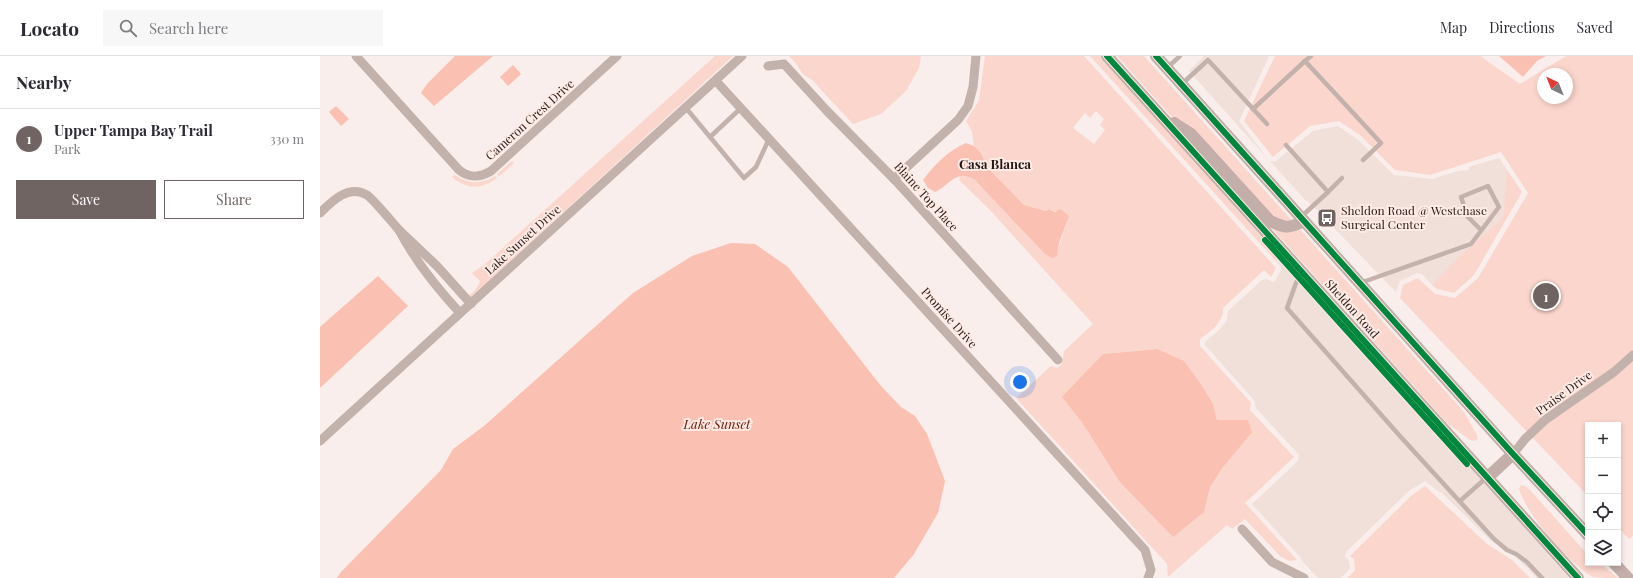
<!DOCTYPE html>
<html lang="en">
<head>
<meta charset="utf-8">
<style>
  body { margin:0; font-family:"Playfair Display",serif; background:#f7f7f7; color:#2b2b33 }
  .controls { position:absolute; right:12px; bottom:12px; display:grid; overflow:hidden; border-radius:0px; box-shadow:0 2px 6px #0003 }
  .controls button { width:36px; height:36px; display:grid; place-items:center; padding:0; border:0; border-bottom:1px solid #e1e1e2; background:#fff; color:#2b2b33; font:20px sans-serif }
  .compass { position:absolute; left:1217px; top:12px; width:36px; height:36px; border-radius:50%; background:#fff; box-shadow:0 2px 6px #0003; rotate:317deg }
  .you { position:absolute; left:700px; top:326px; width:14px; height:14px; margin:-10px; border:3px solid #fff; border-radius:50%; background:#1a73e8; box-shadow:0 0 0 6px #1a73e833 }
  .badge { display:grid; place-items:center; width:26px; height:26px; border-radius:50%; background:#6f6461; color:#fff; font-size:13px; font-weight:700 }
  .pin { position:absolute; translate:-50% -50%; border:2px solid #fff; box-shadow:0 1px 4px #0006 }
  .list { margin:0; padding:0; list-style:none }
  h2 { display:flex; justify-content:space-between; align-items:center; height:52px; margin:0; padding:0 16px; font-size:17px }
  h2 small { font-size:13px; font-weight:400; color:#7c7c81 }
  .list li { display:grid; grid-template-columns:26px 1fr auto; gap:12px; align-items:center; box-sizing:border-box; height:60px; padding:0 16px; border-top:1px solid #e1e1e2 }
  .list b { display:block; font-size:15px; white-space:nowrap }
  .list p { margin:0; font-size:13px; white-space:nowrap; color:#7c7c81 }
  .list em { font-size:13px; font-style:normal; color:#7c7c81 }
  .actions { display:flex; gap:8px; padding:12px 16px }
  .actions a { flex:1; padding:9px 0; border:1px solid #6f6461; border-radius:0px; text-align:center; font-size:14px; color:#6f6461 }
  .actions .main { background:#6f6461; color:#fff }
  .icon { flex:none; width:22px; height:22px; fill:none; stroke:currentColor; stroke-width:2; stroke-linecap:round; stroke-linejoin:round }
  .map { position:relative; flex:none; width:1313px; height:522px; overflow:hidden }
  header { display:flex; align-items:center; gap:24px; box-sizing:border-box; height:56px; padding:0 20px; background:#fff; border-bottom:1px solid #e1e1e2 }
  header strong { font-size:19px }
  nav { display:flex; gap:22px; margin-inline-start:auto; font-size:14px }
  .search { width:280px; height:36px; background:#f7f7f7; display:flex; align-items:center; gap:10px; box-sizing:border-box; padding:0 14px; border-radius:0px; color:#7c7c81; font-size:15px }
  main { display:flex }
  aside { flex:1; background:#fff }
  .map>svg:first-child { display:block }
</style>
</head>
<body>
<header>
<strong>Locato</strong>
<div class="search"><svg class="icon" aria-label="search" viewBox="0 0 24 24"><circle cx="10" cy="10" r="6"/><path d="M15 15l6 6"/></svg>Search here</div>
<nav><a>Map</a><a>Directions</a><a>Saved</a></nav>
</header>
<main>
<aside>
<h2>Nearby<small></small></h2>
<ul class="list">
<li><span class="badge">1</span><div><b>Upper Tampa Bay Trail</b><p>Park</p></div><em>330 m</em></li>
</ul>
<div class="actions"><a class="main">Save</a><a>Share</a></div>
</aside>
<div class="map">
<svg width="1313" height="522" viewBox="0 0 1313 522">
  <rect width="100%" height="100%" fill="#f9eeeb"/>
  <g fill="#f1dfda">
    <polygon points="884,0 949,0 919,65 947,102 869,15"/>
    <polygon points="1018,70 1038,84 1074,119 1112,123 1138,115 1149,114 1149,111 1179,102 1187,114 1183,162 1143,197 1112,229 1102,218 1097,217 1080,225 1076,236 987,144 987,146 950,105 956,105 993,75"/>
    <polygon points="957,198 1168,431 1249,522 1217,522 1195,500 1170,484 1121,436 1119,436 1105,425 1089,435 1026,496 1025,500 1029,505 1030,512 1021,522 998,522 982,505 980,501 932,448 978,405 979,399 936,352 934,344 885,289 885,286 899,274 907,264 908,255 942,224 947,223 952,226 955,225 961,214 961,211 956,205"/>
  </g>
  <g fill="#fbd6cc" fill-rule="evenodd">
    <path d="M395 0H413L145 247 143 244C150 239 158 233 160 225L152 217 164 209Z"/>
    <polygon points="469,0 601,0 599,12 586,35 561,58 533,68 492,24 483,18 475,6"/>
    <path d="M665 0H764L956 212 951 221 944 214 904 251 903 253C903 267 891 275 880 283V290L931 347 930 354 974 401 925 447 977 504 969 505 960 500 925 463 912 473 907 469 848 521 847 508 696 342 731 310 737 312 742 308 744 295 773 268 669 153 639 124 640 119H648L655 124 696 165 737 196 749 160 729 153 726 155 704 149 668 112 661 97 654 90 652 76 646 65 659 44ZM776 55 784 63 780 69 785 74 774 88 753 72 765 57 770 62ZM837 293 893 348 897 364H928L903 411 890 431 884 456 782 398 761 365 743 341 783 298Z"/>
    <polygon points="770,0 780,0 797,18 957,198 958,199 956,205"/>
    <polygon points="797,0 824,0 1144,356 1158,381 1157,384 1154,385 1150,384 1127,367"/>
    <path d="M955 0H1160L1200 28 1246 0H1313V480L1309 483 1298 471V369H1268V440L1080 242 1083 229 1098 222 1115 238 1135 242 1158 222 1208 137 1181 96 1110 119 1075 114 1041 80 1019 65 990 70 953 101 924 65ZM1223 18H1247V42H1223Z"/>
    <path d="M192 105 194 107C175 125 157 142 132 121L135 119C149 129 161 128 175 120L178 122 179 120 177 118Z"/>
    <polygon points="1187,114 1202,136 1154,219 1134,237 1117,233 1112,229 1143,197 1183,162"/>
    <path d="M1201 429 1205 430 1211 435 1268 499V507H1280L1298 522C1291 522 1279 522 1273 521 1249 508 1207 459 1199 433Z"/>
    <polygon points="1105,430 1167,488 1192,504 1210,522 1028,522 1035,514 1034,503 1030,500 1092,439"/>
  </g>
  <g fill="#fac0b1">
    <polygon points="135,0 173,0 114,50 101,37 107,28"/>
    <polygon points="1179,0 1226,0 1217,5 1203,21"/>
    <polygon points="193,9 201,18 188,30 180,21"/>
    <polygon points="16,50 29,63 21,70 9,56"/>
    <path d="M646 87 654 90 661 97 668 112 704 149 726 155 729 153 735 156 740 153 749 160 739 187 737 200 732 202 725 198 655 124C637 112 630 129 615 136L608 132 603 124C614 109 629 94 646 87Z"/>
    <polygon points="411,187 435,188 468,211 561,330 581,351 595,360 607,378 625,425 618,457 594,498 574,522 17,522 21,516 121,414 133,393 164,370 313,237 372,200"/>
    <polygon points="58,220 88,250 0,332 0,271"/>
    <polygon points="837,293 864,305 880,327 893,348 897,364 928,364 932,376 903,411 890,431 884,456 853,481 800,426 761,365 742,341 783,298"/>
  </g>
  <g fill="none" stroke-linecap="round" stroke-linejoin="round">
    <g stroke="#c3b1ab" stroke-width="4.5">
      <polyline points="985,5 991,0"/>
      <polyline points="848,11 860,0"/>
      <polyline points="863,27 888,4 947,68"/>
      <polyline points="366,52 424,122 436,111 449,83"/>
      <polyline points="933,53 985,5 1061,87 1043,104"/>
      <polyline points="390,81 421,52"/>
      <polyline points="966,89 1008,136 982,160"/>
      <polyline points="1008,136 1022,122"/>
      <polyline points="982,217 976,227 967,252 1079,379 1174,483 1187,494 1196,498 1207,506 1222,522"/>
      <polyline points="1040,227 1151,188 1179,151 1168,130 1141,141 1148,161 1161,174"/>
      <polyline points="1140,445 1166,422"/>
    </g>
    <g stroke="#c3b1ab" stroke-width="9">
      <path d="M36 0 139 114C149 122 159 122 171 115L297 0"/>
      <polyline points="448,10 464,8 507,55 576,125 738,304"/>
      <polyline points="396,25 825,494 831,514 828,522"/>
      <polyline points="574,123 638,64 648,50 653,31 656,0"/>
      <path d="M0 157C12 145 29 128 47 139 53 143 72 166 79 174"/>
      <path d="M140 257C116 231 95 205 79 174L117 210 151 248"/>
      <polyline points="0,385 422,0"/>
      <polyline points="1193,398 1205,383 1225,364 1294,316 1313,299"/>
      <polyline points="922,473 952,506 984,522"/>
    </g>
    <g stroke="#c3aeaa" stroke-width="12">
      <polyline points="787,0 1258,522"/>
      <polyline points="836,0 1193,398 1268,479"/>
      <path d="M854 67 871 78 950 165C965 172 968 173 984 165"/>
      <polyline points="1168,421 1193,398"/>
      <polyline points="1294,507 1308,522"/>
    </g>
    <defs>
      <g id="cycleway">
        <polyline points="787,0 1258,522"/>
        <polyline points="836,0 1193,398 1268,479"/>
        <polyline points="945,184 1147,408"/>
      </g>
    </defs>
    <use href="#cycleway" stroke="#ffebe5" stroke-width="8"/>
    <use href="#cycleway" stroke="#00873e" stroke-width="6"/>
  </g>
  <defs>
    <symbol id="bus-square" viewBox="-11 -11 22 22"><rect x="-9" y="-9" width="18" height="18" rx="4" fill="#6f6461" stroke="#ffebe5"/><path d="M-5-6H5V4H4V6H2V4H-2V6H-4V4H-5ZM-3.5-4V0h7V-4ZM-3.5 1.2v1.5H-2V1.2ZM2 1.2v1.5H3.5V1.2Z" fill="#fff"/></symbol>
  </defs>
  <g fill-rule="evenodd">
    <use href="#bus-square" x="996" y="151" width="22" height="22"/>
  </g>
  <g text-anchor="middle" stroke-width="4" stroke-linejoin="round" paint-order="stroke">
    <g font-size="12" fill="#251916" stroke="#ffebe5">
      <text transform="translate(210 64) rotate(-42)" y="4">Cameron Crest Drive</text>
      <text transform="translate(606 141) rotate(48)" y="4">Blaine Top Place</text>
      <text transform="translate(203 184) rotate(-42)" y="4">Lake Sunset Drive</text>
      <text transform="translate(1032 253) rotate(48)" y="4">Sheldon Road</text>
      <text transform="translate(629 262) rotate(48)" y="4">Promise Drive</text>
      <text transform="translate(1244 337) rotate(-36)" y="4">Praise Drive</text>
    </g>
    <g font-size="12" fill="#251916" stroke="#ffebe5" text-anchor="start">
      <text x="1021" y="159">Sheldon Road @ Westchase<tspan x="1021" dy="14">Surgical Center</tspan></text>
    </g>
    <g font-size="13" font-weight="bold" fill="#251916" stroke="#ffebe5">
      <text x="675" y="113">Casa Blanca</text>
    </g>
    <g font-size="13" font-style="italic" fill="#681400" stroke="#ffebe5">
      <text x="397" y="373">Lake Sunset</text>
    </g>
  </g>
</svg>
<div class="controls">
<button>+</button>
<button>−</button>
<button><svg class="icon" aria-label="locate" viewBox="0 0 24 24"><circle cx="12" cy="12" r="6"/><path d="M12 2v4M12 18v4M2 12h4M18 12h4"/></svg></button>
<button><svg class="icon" aria-label="layers" viewBox="0 0 24 24"><path d="M12 4l9 5-9 5-9-5zM3 14l9 5 9-5"/></svg></button>
</div>
<svg class="compass" viewBox="-18 -18 36 36"><path d="M0-13l5 13h-10z" fill="#e53935"/><path d="M0 13l5-13h-10z" fill="#7c7c81"/></svg>
<div class="you"></div>
<div class="pin badge" style="left:1226px;top:240px">1</div>
</div>
</main>
</body>
</html>
